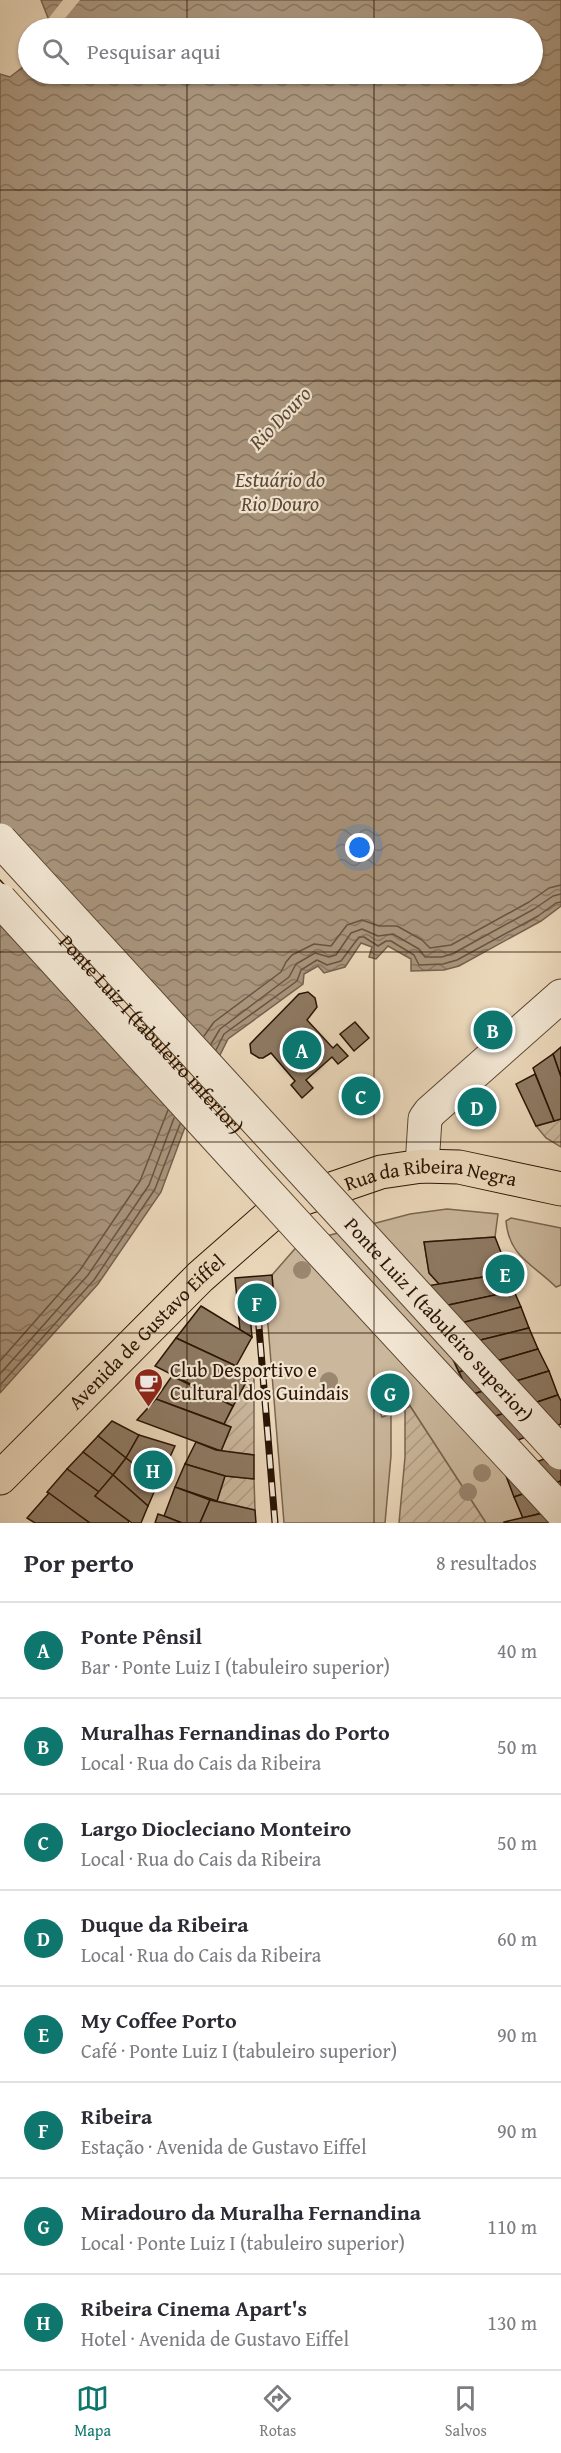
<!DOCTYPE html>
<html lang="pt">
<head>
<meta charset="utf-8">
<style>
  body { margin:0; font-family:"Gentium Book Plus",serif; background:#f7f7f7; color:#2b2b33 }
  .you { position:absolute; left:360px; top:848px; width:21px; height:21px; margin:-15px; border:4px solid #fff; border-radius:50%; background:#1a73e8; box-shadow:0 0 0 9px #1a73e833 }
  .badge { display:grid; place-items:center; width:39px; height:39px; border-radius:50%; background:#0f766e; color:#fff; font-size:20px; font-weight:700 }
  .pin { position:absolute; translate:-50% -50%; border:3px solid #fff; box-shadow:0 2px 6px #0006 }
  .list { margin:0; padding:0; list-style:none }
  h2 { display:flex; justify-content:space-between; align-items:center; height:78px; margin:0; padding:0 24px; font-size:26px }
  h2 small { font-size:20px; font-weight:400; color:#7c7c81 }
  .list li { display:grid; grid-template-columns:39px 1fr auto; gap:18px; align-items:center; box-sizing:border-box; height:96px; padding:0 24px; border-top:2px solid #e1e1e2 }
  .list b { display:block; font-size:22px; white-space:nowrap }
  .list p { margin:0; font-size:20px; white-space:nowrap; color:#7c7c81 }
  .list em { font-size:20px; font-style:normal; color:#7c7c81 }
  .icon { flex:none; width:33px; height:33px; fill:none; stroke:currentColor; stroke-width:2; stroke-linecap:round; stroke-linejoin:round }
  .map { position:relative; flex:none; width:561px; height:1523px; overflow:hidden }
  .search { position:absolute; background:#fff; box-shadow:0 2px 4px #0004; left:18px; right:18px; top:18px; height:66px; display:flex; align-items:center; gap:15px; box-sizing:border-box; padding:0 21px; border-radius:33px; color:#7c7c81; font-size:22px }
  .sheet { height:846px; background:#fff }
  nav { display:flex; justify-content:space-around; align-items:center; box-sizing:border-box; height:84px; border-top:2px solid #e1e1e2; background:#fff; font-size:16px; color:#7c7c81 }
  nav a { display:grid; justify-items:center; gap:3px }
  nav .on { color:#0f766e }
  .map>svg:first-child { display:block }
</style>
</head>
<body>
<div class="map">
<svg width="561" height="1523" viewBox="0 0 561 1523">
  <defs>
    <pattern id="garden-furrows" width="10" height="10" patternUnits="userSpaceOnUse" patternTransform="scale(1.5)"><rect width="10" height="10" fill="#cab79c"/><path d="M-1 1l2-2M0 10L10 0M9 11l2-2" fill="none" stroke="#ae9c85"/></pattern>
    <pattern id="water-waves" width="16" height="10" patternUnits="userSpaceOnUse" patternTransform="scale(1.5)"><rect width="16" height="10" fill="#a9957d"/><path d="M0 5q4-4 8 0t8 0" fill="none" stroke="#8a7864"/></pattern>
  </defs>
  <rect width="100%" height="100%" fill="#ebd8bb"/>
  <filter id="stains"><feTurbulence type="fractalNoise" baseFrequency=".00333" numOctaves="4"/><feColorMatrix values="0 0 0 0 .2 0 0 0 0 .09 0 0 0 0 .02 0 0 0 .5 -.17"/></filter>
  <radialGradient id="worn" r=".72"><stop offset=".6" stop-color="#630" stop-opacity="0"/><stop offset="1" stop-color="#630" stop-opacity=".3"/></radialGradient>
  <g fill="#cab79c" stroke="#7a6650" stroke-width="1.5">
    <polygon points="447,1209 498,1214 495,1237 424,1242 429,1273 439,1284 420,1288 505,1473 523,1518 504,1523 486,1523 410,1406 400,1382 373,1393 382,1417 391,1414 391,1456 385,1523 284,1523 267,1313 275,1312 272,1275 300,1243 410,1214"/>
    <path d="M511 1218 561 1228V1285L556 1287C533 1264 509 1257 506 1221Z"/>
  </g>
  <g fill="url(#garden-furrows)" stroke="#7a6650" stroke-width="1.5">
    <polygon points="561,1119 561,1147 546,1138 536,1126"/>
    <polygon points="251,1373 254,1374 254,1455 221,1451 231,1427 224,1424"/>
    <polygon points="410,1406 486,1523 399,1523 405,1457 405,1409"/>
    <polygon points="225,1476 254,1479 255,1510 217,1501"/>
  </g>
  <polygon fill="url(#water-waves)" stroke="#76614d" stroke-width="1.5" points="41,0 561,0 561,906 541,921 459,966 444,970 411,971 411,959 388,946 376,959 369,957 372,947 361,943 345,967 324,973 318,966 304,974 303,984 228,1039 188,1119 161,1192 98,1284 0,1393 0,74 10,77 28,63 28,74 532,74 532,28 52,28"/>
  <polygon fill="#ebd8bb" points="63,0 80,0 57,28 52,28 48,19"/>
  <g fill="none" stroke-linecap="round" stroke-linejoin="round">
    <g stroke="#6a5440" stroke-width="1.5">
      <polyline points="204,1036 214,1022 281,972 286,962 292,955 314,944 331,946 347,925 362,920 379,926 397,926 422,940 430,948 451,945 529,902 549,888 561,885"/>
      <polyline points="211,1044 220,1029 289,977 296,964 315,953 329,957 336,955 351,933 362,929 378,936 393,934 419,949 425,957 442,957 454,953 534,909 553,896 561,894"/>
      <polyline points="216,1050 224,1034 297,981 301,970 317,960 327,965 341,961 359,937 364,937 378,946 386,941 391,941 414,955 419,965 443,964 457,960 538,916 556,903 561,902"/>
      <polyline points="0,1361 80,1270 140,1181 168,1110"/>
      <polyline points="0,1374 88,1275 149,1185 174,1118"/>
      <polyline points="0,1385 94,1280 155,1189 180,1124"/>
    </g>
  </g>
  <g fill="#8e7a63" stroke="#2a1404" stroke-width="1.5">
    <polygon points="308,992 315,998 317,1007 307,1020 331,1046 333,1048 337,1044 348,1056 338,1064 332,1057 306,1080 313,1088 302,1098 291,1085 295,1081 271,1053 263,1058 259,1058 251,1053 250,1044 299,994"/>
    <polygon points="355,1022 369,1038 354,1051 340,1034"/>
    <polygon points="561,1047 561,1077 553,1054"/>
    <polygon points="553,1054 561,1077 561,1119 554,1121 533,1068"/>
    <polygon points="535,1074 554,1121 536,1126 516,1084"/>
    <polygon points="495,1237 509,1273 439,1284 429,1273 424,1242"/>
    <polygon points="509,1273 514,1291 430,1309 420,1287"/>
    <polygon points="272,1275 275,1313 250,1315 252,1337 240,1330 235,1278"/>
    <polygon points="514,1291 521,1307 439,1329 430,1309"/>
    <polygon points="201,1306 252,1337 236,1366 176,1338"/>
    <polygon points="521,1307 529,1328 448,1348 439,1329"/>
    <polygon points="529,1328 538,1349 459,1372 448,1348"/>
    <polygon points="176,1338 251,1373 233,1406 155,1366"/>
    <polygon points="538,1349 549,1371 470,1395 459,1372"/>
    <polygon points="549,1371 558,1395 481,1421 470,1395"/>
    <polygon points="172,1376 233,1406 224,1424 156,1399"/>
    <polygon points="558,1395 561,1401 561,1424 494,1449 481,1421"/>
    <polygon points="156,1399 231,1427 221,1451 137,1420"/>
    <polygon points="112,1421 139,1435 126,1458 98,1436"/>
    <polygon points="139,1435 175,1446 158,1483 126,1458"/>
    <polygon points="98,1436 126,1458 113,1475 83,1452"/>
    <polygon points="196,1442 216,1450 254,1455 254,1479 225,1476 185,1464"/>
    <polygon points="83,1452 113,1475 99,1492 67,1469"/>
    <polygon points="561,1453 561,1481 514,1497 505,1473"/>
    <polygon points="126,1458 158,1483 148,1506 113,1475"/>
    <polygon points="185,1464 225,1476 217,1501 175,1487"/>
    <polygon points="67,1469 99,1492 95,1496 129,1521 128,1523 90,1523 47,1492"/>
    <polygon points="113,1475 148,1506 141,1523 132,1523 95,1496"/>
    <polygon points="561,1481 561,1508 523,1518 514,1497"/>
    <polygon points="175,1487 210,1500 200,1523 182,1523 164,1516"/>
    <polygon points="49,1493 80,1516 90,1523 35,1523 27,1518"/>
    <polygon points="210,1500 255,1510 256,1523 200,1523"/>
    <polygon points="548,1512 551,1523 504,1523 504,1522"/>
    <polygon points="158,1514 164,1516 182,1523 155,1523"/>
  </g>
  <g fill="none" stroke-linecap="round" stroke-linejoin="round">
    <defs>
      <polyline id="minor" points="422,1166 425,1119 430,1112 561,996"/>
      <g id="major">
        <path id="s1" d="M0 869 302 1199"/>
        <path id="s2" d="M0 1478 200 1277 274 1212 302 1199 381 1172 422 1166 459 1167 561 1189"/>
      </g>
    </defs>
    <use href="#minor" stroke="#5a4532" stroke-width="35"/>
    <use href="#major" stroke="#2a1404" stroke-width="35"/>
    <use href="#minor" stroke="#f2e6d3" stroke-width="33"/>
    <use href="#major" stroke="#ebd8bb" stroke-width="33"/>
    <g stroke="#2a1404" stroke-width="1.5">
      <polyline points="0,854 561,1467"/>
      <polyline points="0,880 561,1491"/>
    </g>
    <defs>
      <polyline id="rail" points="258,1315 275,1523"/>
    </defs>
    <use href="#rail" stroke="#2a1404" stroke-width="7"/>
    <use href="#rail" stroke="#f2e6d3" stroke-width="4.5" stroke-dasharray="14" stroke-linecap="butt"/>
    <defs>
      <g id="minor-bridge">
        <path id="s3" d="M0 840 561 1453"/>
        <polyline points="0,900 305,1234 561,1511"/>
      </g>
    </defs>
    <use href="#minor-bridge" stroke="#5a4532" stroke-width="35" stroke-linecap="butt"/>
    <use href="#minor-bridge" stroke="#f2e6d3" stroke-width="33"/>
  </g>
  <g fill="#9b8770">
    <circle cx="302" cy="1270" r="9"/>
    <circle cx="329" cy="1381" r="9"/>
    <circle cx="482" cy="1473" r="9"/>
    <circle cx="468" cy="1492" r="9"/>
  </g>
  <path fill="none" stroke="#2a1404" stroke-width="1.5" stroke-opacity="0.55" d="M187 0V28M374 0V28M187 74V1523M374 74V1523M0 190H561M0 381H561M0 571H561M0 762H561M0 952H561M0 1142H561M0 1333H561"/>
  <defs>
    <symbol id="cafe-pin" viewBox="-11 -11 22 30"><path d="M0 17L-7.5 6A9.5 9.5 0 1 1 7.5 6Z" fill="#8f2418" stroke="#f2e6d3"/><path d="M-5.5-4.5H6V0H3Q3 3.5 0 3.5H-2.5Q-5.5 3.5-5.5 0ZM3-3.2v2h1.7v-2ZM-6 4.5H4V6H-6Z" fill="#fff"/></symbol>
  </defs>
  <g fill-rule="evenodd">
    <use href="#cafe-pin" x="132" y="1366" width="33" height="45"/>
  </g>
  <g text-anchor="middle" stroke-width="4.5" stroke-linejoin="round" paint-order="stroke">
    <g font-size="20" fill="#2a1404" stroke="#f2e6d3">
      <text dy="7" stroke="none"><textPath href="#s1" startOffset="224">Ponte Luiz I (tabuleiro inferior)</textPath></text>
      <text dy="7" stroke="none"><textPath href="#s2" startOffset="546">Rua da Ribeira Negra</textPath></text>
      <text dy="7" stroke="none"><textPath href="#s3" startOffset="650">Ponte Luiz I (tabuleiro superior)</textPath></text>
      <text dy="7" stroke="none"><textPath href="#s2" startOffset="207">Avenida de Gustavo Eiffel</textPath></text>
    </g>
    <g font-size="20" fill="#2a1404" stroke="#f2e6d3" text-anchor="start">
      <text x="170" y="1377">Club Desportivo e<tspan x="170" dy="23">Cultural dos Guindais</tspan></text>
    </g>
    <g font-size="21" font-style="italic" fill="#5d4834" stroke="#f2e6d3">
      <text transform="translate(280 418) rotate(-46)" y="7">Rio Douro</text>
      <text x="280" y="487">Estuário do<tspan x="280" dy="24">Rio Douro</tspan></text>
    </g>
  </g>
  <rect width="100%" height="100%" filter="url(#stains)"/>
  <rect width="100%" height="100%" fill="url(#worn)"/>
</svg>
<div class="you"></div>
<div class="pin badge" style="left:302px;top:1050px">A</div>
<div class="pin badge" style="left:493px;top:1030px">B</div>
<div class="pin badge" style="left:361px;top:1096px">C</div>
<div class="pin badge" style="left:477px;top:1107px">D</div>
<div class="pin badge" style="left:505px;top:1274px">E</div>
<div class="pin badge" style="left:257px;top:1303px">F</div>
<div class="pin badge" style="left:390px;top:1393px">G</div>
<div class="pin badge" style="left:153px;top:1470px">H</div>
<div class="search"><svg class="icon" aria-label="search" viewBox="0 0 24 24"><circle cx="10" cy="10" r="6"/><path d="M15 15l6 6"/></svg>Pesquisar aqui</div>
</div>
<section class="sheet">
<h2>Por perto<small>8 resultados</small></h2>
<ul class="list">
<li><span class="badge">A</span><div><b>Ponte Pênsil</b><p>Bar · Ponte Luiz I (tabuleiro superior)</p></div><em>40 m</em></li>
<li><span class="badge">B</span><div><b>Muralhas Fernandinas do Porto</b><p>Local · Rua do Cais da Ribeira</p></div><em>50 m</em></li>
<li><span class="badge">C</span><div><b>Largo Diocleciano Monteiro</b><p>Local · Rua do Cais da Ribeira</p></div><em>50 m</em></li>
<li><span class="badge">D</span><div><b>Duque da Ribeira</b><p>Local · Rua do Cais da Ribeira</p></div><em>60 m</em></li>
<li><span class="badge">E</span><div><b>My Coffee Porto</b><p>Café · Ponte Luiz I (tabuleiro superior)</p></div><em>90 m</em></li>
<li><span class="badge">F</span><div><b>Ribeira</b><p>Estação · Avenida de Gustavo Eiffel</p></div><em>90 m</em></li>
<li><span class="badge">G</span><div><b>Miradouro da Muralha Fernandina</b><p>Local · Ponte Luiz I (tabuleiro superior)</p></div><em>110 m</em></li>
<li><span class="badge">H</span><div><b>Ribeira Cinema Apart's</b><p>Hotel · Avenida de Gustavo Eiffel</p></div><em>130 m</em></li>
</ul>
</section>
<nav>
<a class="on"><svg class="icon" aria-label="map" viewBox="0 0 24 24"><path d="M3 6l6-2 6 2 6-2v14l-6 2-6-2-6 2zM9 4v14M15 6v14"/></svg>Mapa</a>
<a><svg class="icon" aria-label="directions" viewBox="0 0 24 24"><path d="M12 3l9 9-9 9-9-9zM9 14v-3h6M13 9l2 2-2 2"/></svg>Rotas</a>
<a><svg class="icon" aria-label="saved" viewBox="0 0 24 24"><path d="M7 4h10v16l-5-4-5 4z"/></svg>Salvos</a>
</nav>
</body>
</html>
